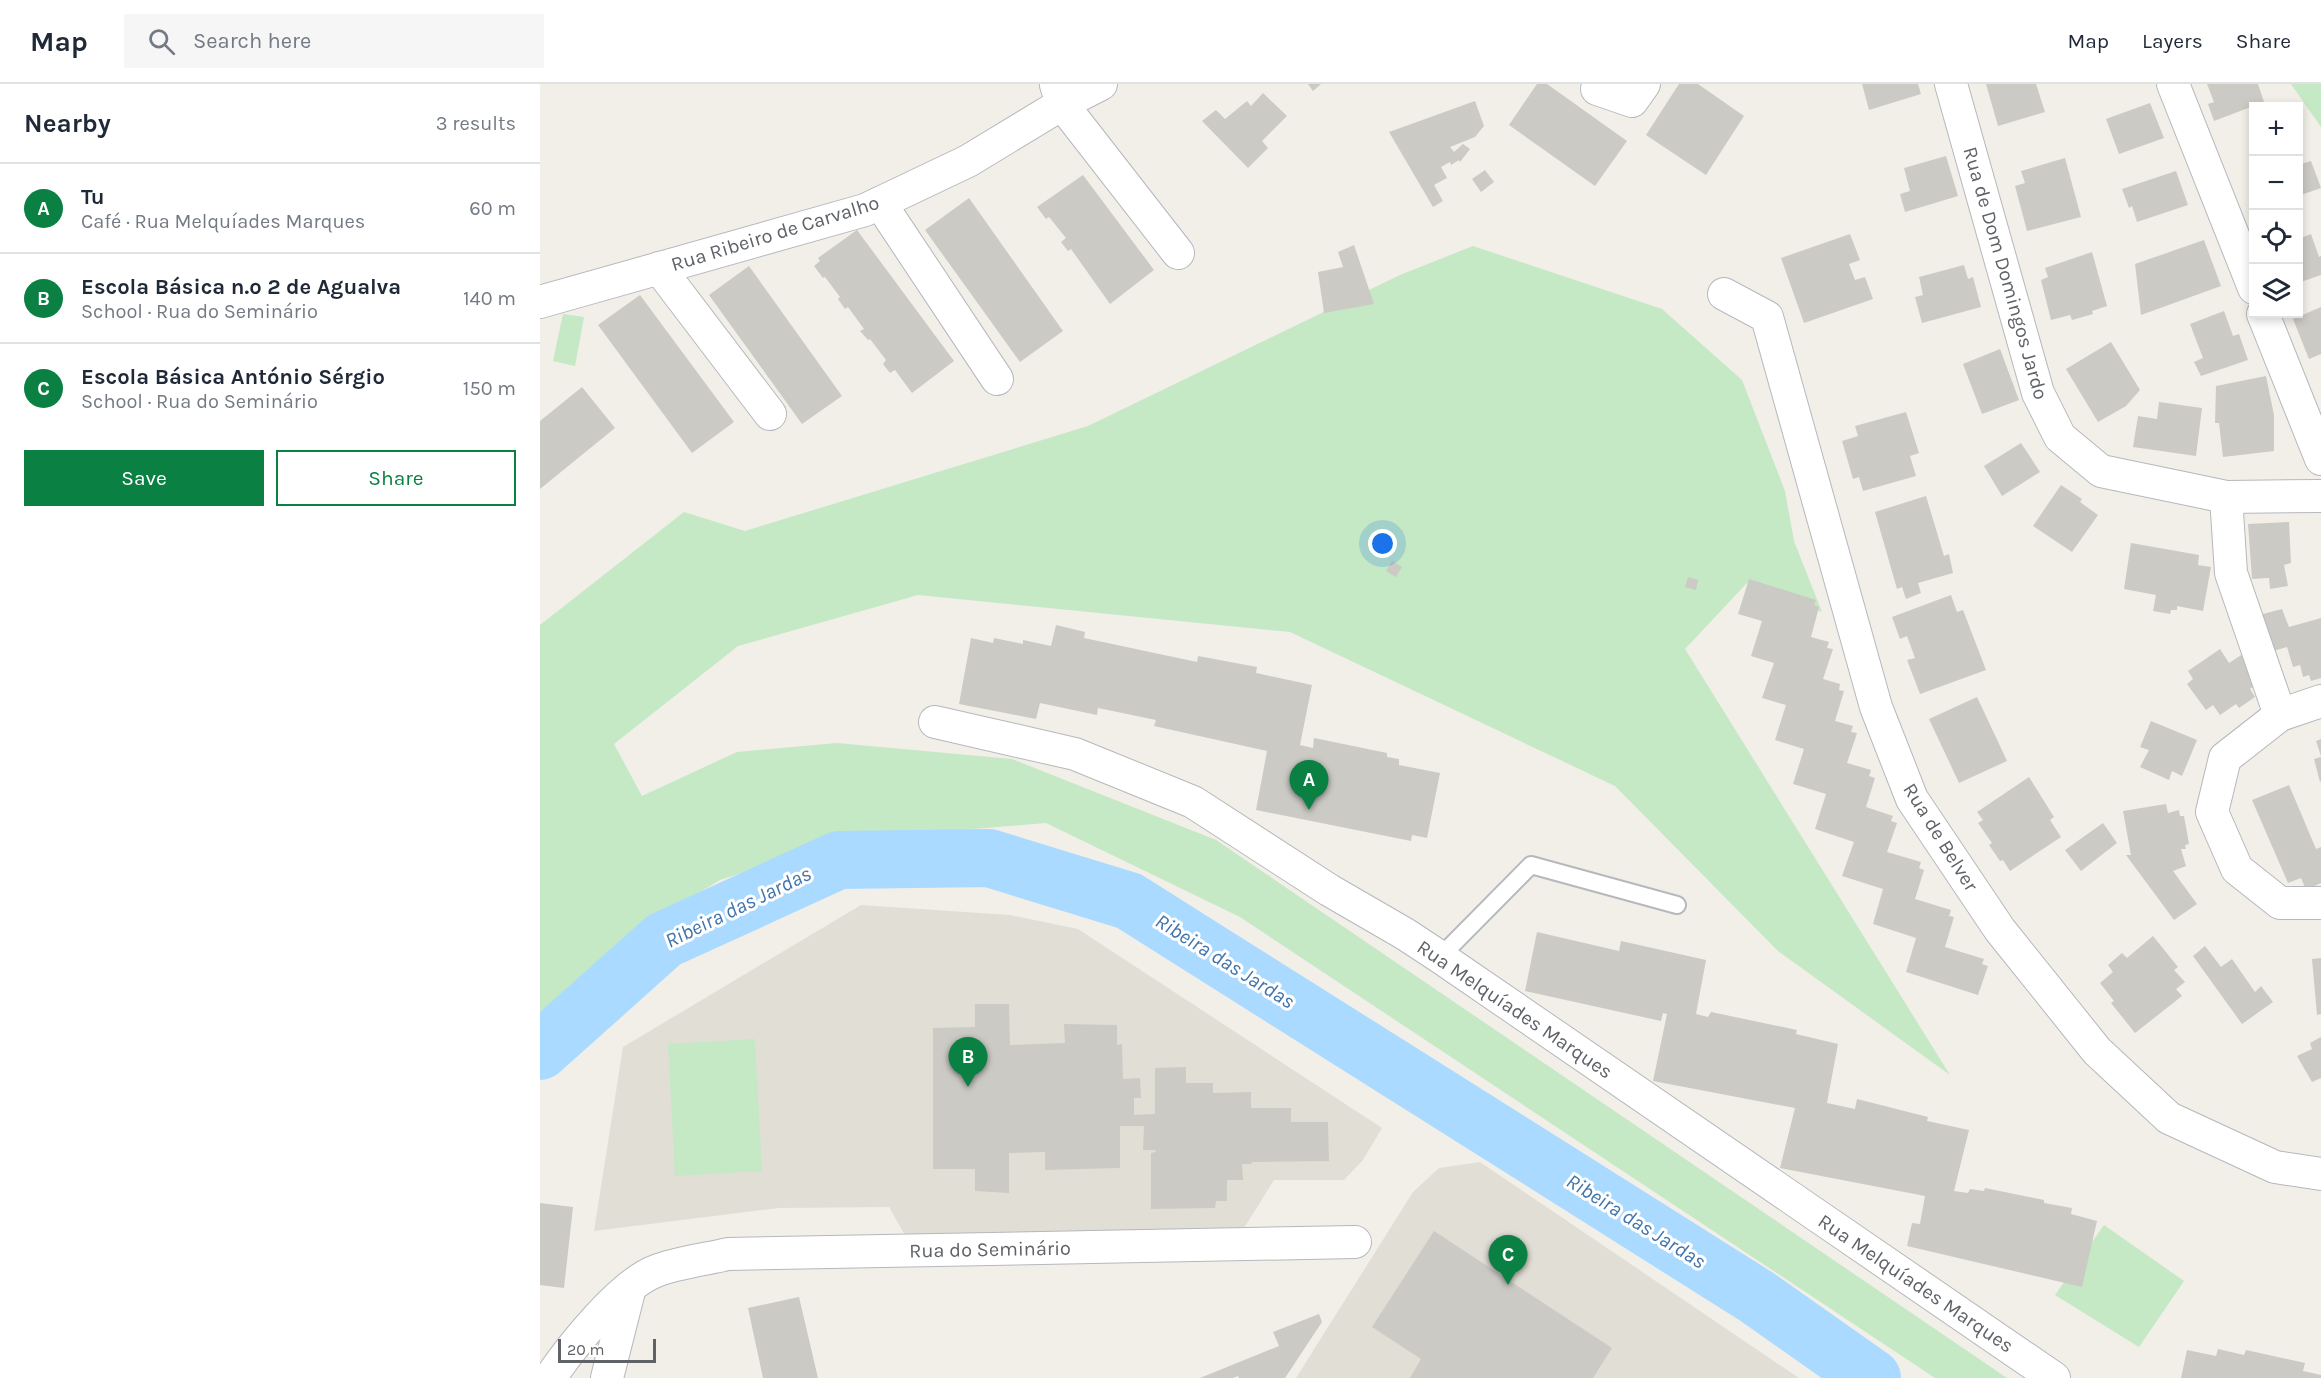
<!DOCTYPE html>
<html lang="en">
<head>
<meta charset="utf-8">
<style>
  body { margin:0; font-family:Karla,sans-serif; background:#f6f6f7; color:#1f2937 }
  .controls { position:absolute; right:18px; top:18px; display:grid; overflow:hidden; border-radius:0px; box-shadow:0 3px 9px #0003 }
  .controls button { width:54px; height:54px; display:grid; place-items:center; padding:0; border:0; border-bottom:2px solid #e0e1e3; background:#fff; color:#1f2937; font:30px sans-serif }
  .scale { position:absolute; left:18px; bottom:15px; width:98px; box-sizing:border-box; padding-left:6px; border:3px solid #5f6368; border-top:0; font-size:16px; line-height:21px; white-space:nowrap; color:#5f6368; -webkit-text-stroke:4px #fff; paint-order:stroke }
  .you { position:absolute; left:843px; top:460px; width:21px; height:21px; margin:-15px; border:4px solid #fff; border-radius:50%; background:#1a73e8; box-shadow:0 0 0 9px #1a73e833 }
  .badge { display:grid; place-items:center; width:39px; height:39px; border-radius:50%; background:#0b8043; color:#fff; font-size:20px; font-weight:700 }
  .pin { position:absolute; translate:-50% -50px; filter:drop-shadow(0 2px 3px #0008) }
  .pin::after { content:''; position:absolute; top:32px; width:21px; height:18px; background:inherit; clip-path:polygon(0 0,100% 0,50% 100%) }
  .list { margin:0; padding:0; list-style:none }
  h2 { display:flex; justify-content:space-between; align-items:center; height:78px; margin:0; padding:0 24px; font-size:26px }
  h2 small { font-size:20px; font-weight:400; color:#747a83 }
  .list li { display:grid; grid-template-columns:39px 1fr auto; gap:18px; align-items:center; box-sizing:border-box; height:90px; padding:0 24px; border-top:2px solid #e0e1e3 }
  .list b { display:block; font-size:22px; white-space:nowrap }
  .list p { margin:0; font-size:20px; white-space:nowrap; color:#747a83 }
  .list em { font-size:20px; font-style:normal; color:#747a83 }
  .actions { display:flex; gap:12px; padding:18px 24px }
  .actions a { flex:1; padding:14px 0; border:2px solid #0b8043; border-radius:0px; text-align:center; font-size:21px; color:#0b8043 }
  .actions .main { background:#0b8043; color:#fff }
  .icon { flex:none; width:33px; height:33px; fill:none; stroke:currentColor; stroke-width:2; stroke-linecap:round; stroke-linejoin:round }
  .map { position:relative; flex:none; width:1781px; height:1294px; overflow:hidden }
  header { display:flex; align-items:center; gap:36px; box-sizing:border-box; height:84px; padding:0 30px; background:#fff; border-bottom:2px solid #e0e1e3 }
  header strong { font-size:28px }
  nav { display:flex; gap:33px; margin-inline-start:auto; font-size:21px }
  .search { width:420px; height:54px; background:#f6f6f7; display:flex; align-items:center; gap:15px; box-sizing:border-box; padding:0 21px; border-radius:0px; color:#747a83; font-size:22px }
  main { display:flex }
  aside { flex:1; background:#fff }
  .map>svg:first-child { display:block }
</style>
</head>
<body>
<header>
<strong>Map</strong>
<div class="search"><svg class="icon" aria-label="search" viewBox="0 0 24 24"><circle cx="10" cy="10" r="6"/><path d="M15 15l6 6"/></svg>Search here</div>
<nav><a>Map</a><a>Layers</a><a>Share</a></nav>
</header>
<main>
<aside>
<h2>Nearby<small>3 results</small></h2>
<ul class="list">
<li><span class="badge">A</span><div><b>Tu</b><p>Café · Rua Melquíades Marques</p></div><em>60 m</em></li>
<li><span class="badge">B</span><div><b>Escola Básica n.º 2 de Agualva</b><p>School · Rua do Seminário</p></div><em>140 m</em></li>
<li><span class="badge">C</span><div><b>Escola Básica António Sérgio</b><p>School · Rua do Seminário</p></div><em>150 m</em></li>
</ul>
<div class="actions"><a class="main">Save</a><a>Share</a></div>
</aside>
<div class="map">
<svg width="1781" height="1294" viewBox="0 0 1781 1294">
  <rect width="100%" height="100%" fill="#f1efe8"/>
  <g fill="#e1ded6">
    <polygon points="321,821 470,831 538,845 842,1044 823,1076 804,1096 734,1096 701,1149 366,1153 349,1123 239,1124 54,1147 83,963"/>
    <polygon points="940,1078 1259,1294 756,1294 873,1108 899,1084"/>
  </g>
  <g fill="#c5e8c5">
    <polygon points="1751,0 1781,0 1781,43"/>
    <polygon points="933,162 1122,225 1202,296 1245,407 1254,457 1282,528 1207,499 1145,565 1410,991 1238,867 1075,702 750,548 378,511 198,562 74,660 102,712 197,668 297,659 472,675 676,756 1467,1294 1395,1294 700,833 506,739 337,753 245,775 180,796 124,830 0,928 0,541 144,428 205,447 548,342 860,191"/>
    <polygon points="23,230 44,233 35,282 13,277"/>
    <polygon points="215,955 222,1087 135,1092 128,960"/>
    <polygon points="1564,1141 1644,1197 1599,1263 1515,1211"/>
  </g>
  <g fill="none" stroke-linecap="round" stroke-linejoin="round">
    <polyline stroke="#aadaff" stroke-width="58" points="0,967 124,856 299,776 449,774 589,817 1217,1213 1332,1294"/>
  </g>
  <g fill="#cccac5">
    <polygon points="768,0 781,0 773,7"/>
    <polygon points="997,0 1007,0 1087,57 1055,102 969,41"/>
    <polygon points="1139,0 1158,0 1204,32 1166,91 1106,51"/>
    <polygon points="1322,0 1378,0 1381,10 1329,26"/>
    <polygon points="1446,0 1496,0 1505,28 1458,42"/>
    <polygon points="1667,0 1718,0 1724,18 1674,37 1668,20 1674,18"/>
    <polygon points="723,9 747,32 722,57 728,64 708,84 662,37 676,26 685,35 707,17 711,22"/>
    <polygon points="935,17 944,42 935,53 910,63 914,68 923,60 930,65 920,78 919,76 911,81 910,78 901,83 907,94 894,101 903,117 893,123 849,48"/>
    <polygon points="1610,19 1624,54 1579,70 1566,35"/>
    <polygon points="1406,72 1418,112 1365,128 1360,110 1370,107 1364,84"/>
    <polygon points="1525,74 1541,133 1487,147 1475,102 1485,99 1481,87"/>
    <polygon points="1771,77 1781,104 1758,112 1758,81"/>
    <polygon points="945,86 954,98 941,108 932,95"/>
    <polygon points="1636,87 1648,121 1597,138 1592,122 1589,124 1582,105"/>
    <polygon points="543,91 614,186 570,220 531,165 528,167 521,158 526,154 509,133 506,135 497,123"/>
    <polygon points="429,114 523,247 480,278 385,146"/>
    <polygon points="317,146 414,277 372,309 355,286 350,289 343,280 346,276 330,255 328,256 320,247 324,245 308,223 305,225 298,215 300,213 285,193 283,194 274,182 280,177 278,174"/>
    <polygon points="1310,150 1320,176 1309,180 1315,196 1325,193 1333,215 1264,239 1241,174"/>
    <polygon points="1771,150 1779,173 1781,172 1781,191 1758,199 1758,155"/>
    <polygon points="1664,156 1681,202 1601,231 1595,180"/>
    <polygon points="814,161 834,220 784,229 778,188 803,183 798,168"/>
    <polygon points="1552,168 1567,222 1552,227 1553,230 1532,236 1530,231 1511,236 1501,196 1508,193 1505,184"/>
    <polygon points="1424,181 1428,195 1433,193 1441,223 1382,239 1375,213 1383,211 1379,193"/>
    <polygon points="209,182 302,312 262,340 169,211"/>
    <polygon points="100,211 194,338 152,369 58,241"/>
    <polygon points="1781,223 1781,270 1769,275 1753,235"/>
    <polygon points="1684,227 1693,252 1699,250 1708,276 1661,292 1654,278 1663,274 1650,240"/>
    <polygon points="1571,258 1600,306 1586,322 1558,338 1526,285"/>
    <polygon points="1460,265 1479,316 1442,330 1423,280"/>
    <polygon points="1726,292 1734,331 1734,367 1683,373 1679,339 1675,339 1676,302"/>
    <polygon points="42,303 75,344 0,405 0,337"/>
    <polygon points="1619,318 1662,324 1656,372 1593,363 1598,332 1617,335"/>
    <polygon points="1366,328 1379,369 1370,372 1376,392 1323,407 1319,393 1313,395 1302,357 1318,352 1315,342"/>
    <polygon points="1481,359 1500,388 1462,412 1444,382"/>
    <polygon points="1521,401 1542,415 1540,418 1558,431 1532,468 1493,442"/>
    <polygon points="1386,412 1404,472 1409,470 1413,489 1378,499 1381,509 1366,515 1362,503 1357,505 1335,428"/>
    <polygon points="1749,438 1751,479 1744,481 1748,502 1730,505 1729,494 1712,495 1708,440"/>
    <polygon points="1591,459 1659,471 1658,481 1671,483 1663,527 1637,522 1637,526 1631,526 1630,530 1613,527 1616,511 1584,505"/>
    <polygon points="852,477 862,483 856,493 846,487"/>
    <polygon points="1148,493 1158,496 1156,506 1145,503"/>
    <polygon points="1209,495 1276,516 1274,521 1279,523 1271,553 1289,558 1287,564 1293,565 1283,595 1300,600 1299,606 1304,607 1295,637 1313,642 1311,648 1317,649 1307,679 1331,686 1329,692 1335,694 1326,723 1353,732 1351,737 1357,739 1347,768 1381,778 1379,784 1384,786 1375,815 1411,826 1409,832 1414,833 1405,863 1444,875 1442,880 1448,882 1438,911 1366,888 1376,854 1333,840 1343,805 1302,792 1314,758 1275,745 1286,710 1253,700 1264,665 1235,656 1246,621 1222,614 1234,579 1211,572 1222,537 1198,530"/>
    <polygon points="1411,511 1417,528 1423,526 1446,586 1380,610 1367,576 1375,574 1367,552 1360,555 1352,533"/>
    <polygon points="1742,525 1749,543 1781,534 1781,594 1771,597 1769,591 1763,593 1760,581 1753,583 1747,563 1730,568 1719,531"/>
    <polygon points="516,541 545,548 544,554 657,578 658,572 717,583 716,589 772,601 760,661 773,664 774,654 818,663 847,669 847,673 859,675 859,681 900,689 887,754 872,751 871,757 716,726 727,667 614,642 616,636 558,624 557,631 500,619 496,635 419,620 431,554 453,559 454,554 483,560 483,556 511,562"/>
    <polygon points="1680,565 1689,579 1703,570 1721,597 1710,605 1715,613 1699,624 1696,620 1680,631 1673,621 1666,626 1647,600 1653,595 1648,587"/>
    <polygon points="1437,613 1467,677 1419,699 1389,635"/>
    <polygon points="1611,637 1657,656 1642,692 1632,687 1629,696 1600,683 1609,666 1600,663"/>
    <polygon points="1781,655 1781,672 1776,657"/>
    <polygon points="1781,673 1781,697 1780,698 1774,675"/>
    <polygon points="1489,693 1514,733 1510,736 1521,753 1470,787 1463,776 1460,777 1449,761 1452,759 1438,739 1443,736 1437,728"/>
    <polygon points="1749,701 1776,765 1781,763 1781,799 1766,806 1761,794 1748,799 1712,716"/>
    <polygon points="1626,720 1628,729 1639,726 1640,732 1644,732 1649,760 1645,761 1646,765 1641,765 1646,782 1633,787 1657,820 1634,836 1586,771 1591,771 1583,727"/>
    <polygon points="1563,739 1577,759 1541,787 1525,766"/>
    <polygon points="997,848 1079,867 1081,857 1166,876 1156,930 1168,933 1171,928 1257,946 1256,950 1298,960 1287,1019 1315,1025 1317,1015 1388,1033 1387,1037 1429,1046 1414,1107 1428,1109 1430,1105 1444,1107 1445,1104 1504,1116 1504,1119 1532,1124 1531,1130 1557,1137 1542,1203 1367,1162 1372,1139 1380,1140 1385,1112 1240,1084 1255,1024 1113,997 1127,930 1123,929 1121,937 985,907"/>
    <polygon points="1613,852 1638,883 1634,886 1645,898 1636,905 1642,912 1595,949 1571,919 1574,917 1560,899 1573,888 1568,881 1582,869 1587,874"/>
    <polygon points="1665,862 1681,883 1692,875 1715,908 1721,902 1733,918 1702,940 1653,872"/>
    <polygon points="1781,874 1781,930 1777,931 1772,875"/>
    <polygon points="435,920 469,920 470,961 525,959 524,940 577,941 577,961 582,960 583,995 600,994 601,1014 594,1014 594,1031 615,1030 615,984 646,983 646,999 673,999 673,1009 711,1008 711,1024 751,1024 751,1038 788,1038 789,1077 714,1078 711,1078 712,1080 702,1080 703,1096 687,1096 687,1117 676,1117 675,1124 611,1125 611,1069 616,1068 615,1066 603,1066 604,1042 580,1042 580,1084 505,1086 505,1068 469,1069 469,1109 435,1107 435,1085 393,1085 393,944 435,943"/>
    <polygon points="1781,953 1781,994 1772,998 1757,972 1772,965 1770,959"/>
    <polygon points="0,1119 33,1123 24,1204 0,1201"/>
    <polygon points="894,1147 1072,1264 1053,1294 870,1294 881,1275 832,1243"/>
    <polygon points="259,1213 278,1294 223,1294 208,1224"/>
    <polygon points="779,1230 782,1238 745,1294 699,1294 698,1292 693,1294 660,1294 739,1262 733,1248"/>
    <polygon points="1678,1265 1704,1271 1706,1266 1765,1279 1763,1287 1781,1291 1781,1294 1641,1294 1647,1266 1676,1272"/>
  </g>
  <g fill="none" stroke-linecap="round" stroke-linejoin="round">
    <defs>
      <polyline id="service" points="900,873 991,781 1137,821"/>
      <g id="minor">
        <polyline points="1411,0 1498,309 1520,353 1561,387 1686,413 1781,412"/>
        <polyline points="1633,0 1714,204"/>
        <polyline points="516,1 522,20 638,169"/>
        <polyline points="1057,5 1092,17 1104,0"/>
        <polyline points="340,119 457,295"/>
        <polyline points="119,184 230,330"/>
        <polyline points="1184,210 1227,233 1336,623 1372,715 1460,846 1557,967 1629,1034 1735,1083 1781,1090"/>
        <polyline points="0,218 325,126 428,77 522,20 561,0"/>
        <polyline points="1723,230 1781,375"/>
        <polyline points="1686,413 1691,489 1740,631"/>
        <polyline points="1781,617 1740,631 1685,674 1672,728 1697,785 1740,819 1781,819"/>
        <polyline points="395,638 535,670 653,718 789,806 865,850 900,873 1514,1294"/>
        <path d="M10 1294C31 1263 81 1200 116 1187 135 1179 167 1175 188 1170L815 1158"/>
        <polyline points="67,1294 90,1203"/>
      </g>
    </defs>
    <use href="#service" stroke="#b5b8bc" stroke-width="20"/>
    <use href="#minor" stroke="#b5b8bc" stroke-width="34"/>
    <use href="#service" stroke="#fff" stroke-width="16"/>
    <use href="#minor" stroke="#fff" stroke-width="32"/>
  </g>
  <g text-anchor="middle" stroke-width="6" stroke-linejoin="round" paint-order="stroke">
    <g font-size="20" fill="#5f6368" stroke="#fff">
      <text transform="translate(235 149) rotate(-17)" y="7">Rua Ribeiro de Carvalho</text>
      <text transform="translate(1466 189) rotate(74)" y="7">Rua de Dom Domingos Jardo</text>
      <text transform="translate(1401 753) rotate(58)" y="7">Rua de Belver</text>
      <text transform="translate(975 925) rotate(34)" y="7">Rua Melquíades Marques</text>
      <text transform="translate(450 1165) rotate(-1)" y="7">Rua do Seminário</text>
      <text transform="translate(1376 1199) rotate(34)" y="7">Rua Melquíades Marques</text>
    </g>
    <g font-size="21" font-style="italic" fill="#4174aa" stroke="#fff">
      <text transform="translate(198 823) rotate(-26)" y="7">Ribeira das Jardas</text>
      <text transform="translate(685 877) rotate(32)" y="7">Ribeira das Jardas</text>
      <text transform="translate(1096 1137) rotate(32)" y="7">Ribeira das Jardas</text>
    </g>
  </g>
</svg>
<div class="controls">
<button>+</button>
<button>−</button>
<button><svg class="icon" aria-label="locate" viewBox="0 0 24 24"><circle cx="12" cy="12" r="6"/><path d="M12 2v4M12 18v4M2 12h4M18 12h4"/></svg></button>
<button><svg class="icon" aria-label="layers" viewBox="0 0 24 24"><path d="M12 4l9 5-9 5-9-5zM3 14l9 5 9-5"/></svg></button>
</div>
<div class="scale">20 m</div>
<div class="you"></div>
<div class="pin badge" style="left:769px;top:726px">A</div>
<div class="pin badge" style="left:428px;top:1003px">B</div>
<div class="pin badge" style="left:968px;top:1201px">C</div>
</div>
</main>
</body>
</html>
